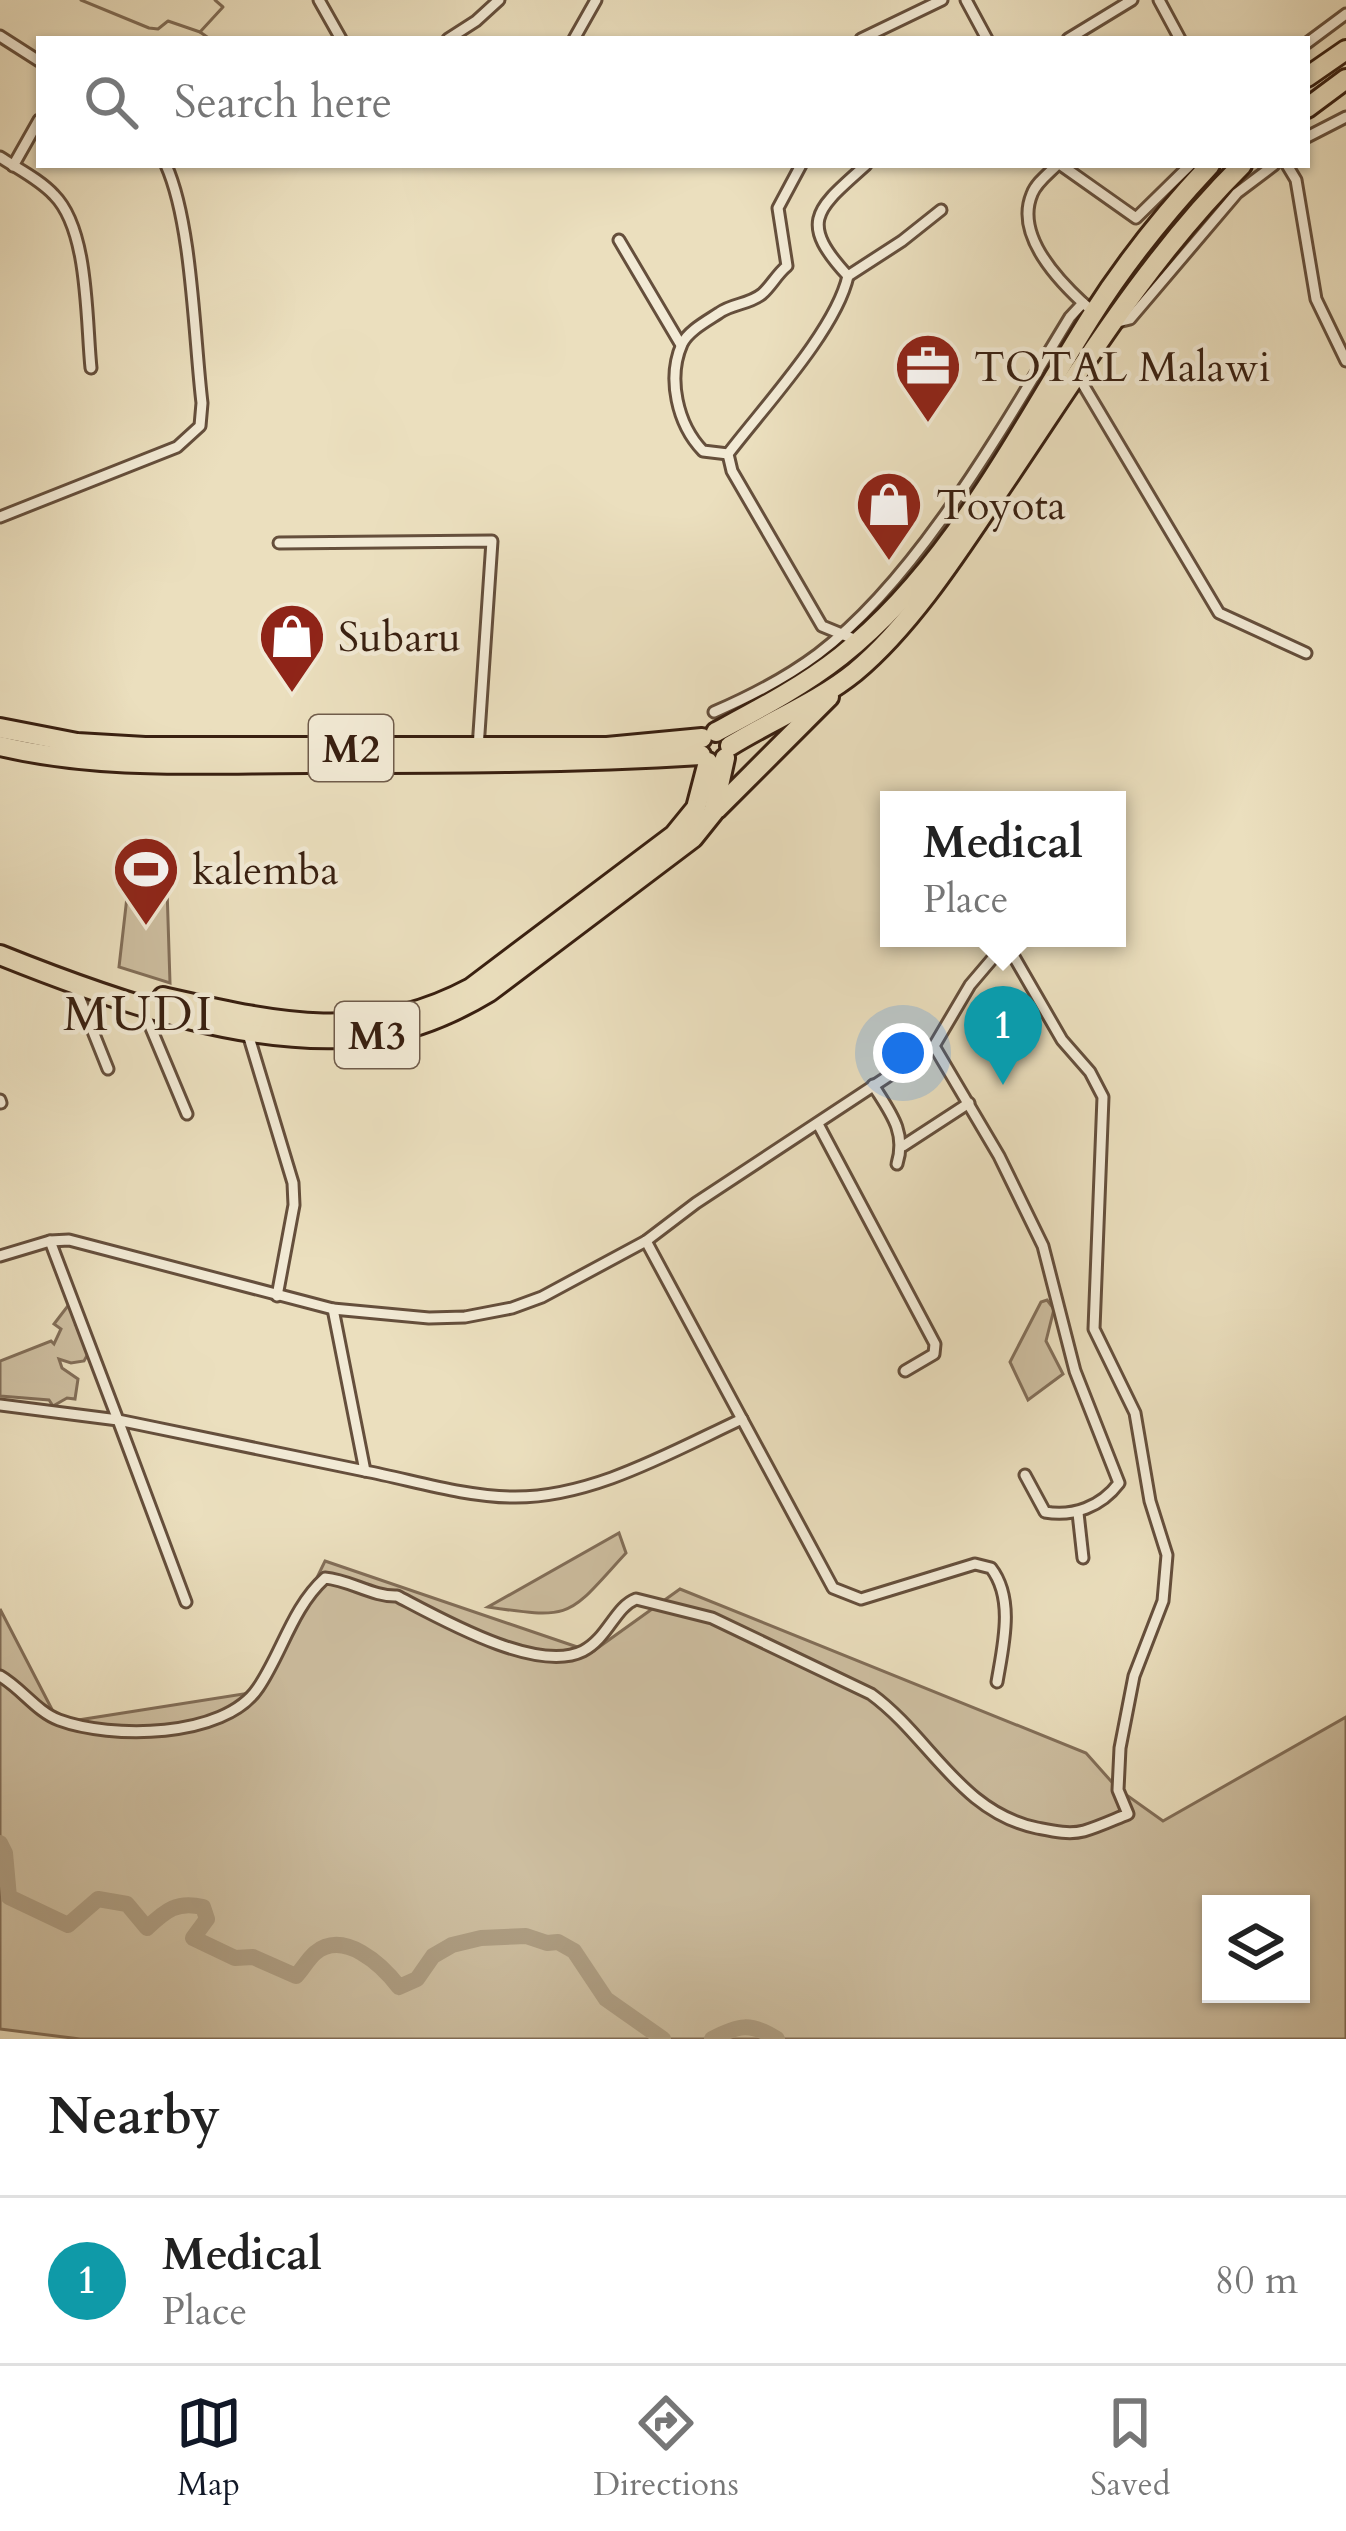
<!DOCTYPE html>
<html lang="en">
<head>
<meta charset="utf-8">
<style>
  body { margin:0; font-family:Cardo,serif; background:#f2f2f2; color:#222 }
  .controls { position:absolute; right:36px; bottom:36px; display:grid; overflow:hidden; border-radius:0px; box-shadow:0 3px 9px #0004 }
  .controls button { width:108px; height:108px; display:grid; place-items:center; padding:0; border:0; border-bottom:3px solid #e0e0e0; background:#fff; color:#222; font:60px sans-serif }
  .you { position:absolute; left:903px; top:1053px; width:42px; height:42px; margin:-30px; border:9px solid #fff; border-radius:50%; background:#1a73e8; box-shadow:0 0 0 18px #1a73e833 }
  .badge { display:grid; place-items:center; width:78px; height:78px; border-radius:50%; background:#111827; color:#fff; font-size:39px; font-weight:700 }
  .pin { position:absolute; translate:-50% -99px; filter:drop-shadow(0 3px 6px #0008) }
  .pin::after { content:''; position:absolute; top:63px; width:42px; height:36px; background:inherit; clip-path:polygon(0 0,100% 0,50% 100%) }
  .popup { position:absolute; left:880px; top:791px; width:246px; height:156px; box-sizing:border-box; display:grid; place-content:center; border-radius:0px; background:#fff; filter:drop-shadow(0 3px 9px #0005); font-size:39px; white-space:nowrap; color:#767676 }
  .popup b { font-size:45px; color:#222 }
  .popup::after { content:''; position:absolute; left:50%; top:100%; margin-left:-24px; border:24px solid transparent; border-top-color:#fff }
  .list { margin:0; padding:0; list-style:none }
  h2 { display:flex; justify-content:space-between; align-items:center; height:156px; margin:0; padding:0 48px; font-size:51px }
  h2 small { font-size:39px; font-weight:400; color:#767676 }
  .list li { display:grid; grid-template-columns:78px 1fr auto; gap:36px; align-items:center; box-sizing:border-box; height:168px; padding:0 48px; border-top:3px solid #e0e0e0 }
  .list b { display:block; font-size:45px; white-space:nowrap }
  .list p { margin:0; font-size:39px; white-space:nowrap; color:#767676 }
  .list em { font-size:39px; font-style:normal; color:#767676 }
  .icon { flex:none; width:66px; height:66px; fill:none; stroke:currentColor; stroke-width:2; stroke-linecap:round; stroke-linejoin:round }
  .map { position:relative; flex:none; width:1346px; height:2039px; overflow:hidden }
  .search { position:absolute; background:#fff; box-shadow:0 3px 9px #0004; left:36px; right:36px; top:36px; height:132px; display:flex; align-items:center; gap:30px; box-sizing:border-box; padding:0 42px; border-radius:0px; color:#767676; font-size:45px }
  .sheet { height:324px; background:#fff }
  nav { display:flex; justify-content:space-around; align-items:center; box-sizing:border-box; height:168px; border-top:3px solid #e0e0e0; background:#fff; font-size:33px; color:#767676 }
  nav a { display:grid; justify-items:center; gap:6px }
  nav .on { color:#111827 }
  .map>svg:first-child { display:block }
</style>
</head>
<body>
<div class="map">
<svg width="1346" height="2039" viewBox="0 0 1346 2039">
  <rect width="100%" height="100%" fill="#ebdfbe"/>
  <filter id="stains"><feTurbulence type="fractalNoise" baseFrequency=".00167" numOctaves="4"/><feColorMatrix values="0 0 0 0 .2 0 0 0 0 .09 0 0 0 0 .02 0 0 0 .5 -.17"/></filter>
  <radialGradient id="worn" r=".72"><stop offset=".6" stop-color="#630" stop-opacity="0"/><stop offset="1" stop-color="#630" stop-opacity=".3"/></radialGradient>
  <g fill="#cdbea0" stroke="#826e58" stroke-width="3" fill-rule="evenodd">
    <polygon points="128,888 167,888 170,983 119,967"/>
    <polygon points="1047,1300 1054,1309 1046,1341 1063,1374 1028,1400 1010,1362 1041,1302"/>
    <polygon points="70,1303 81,1308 83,1317 76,1325 89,1333 93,1345 84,1361 71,1363 59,1359 62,1368 78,1379 75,1399 67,1398 53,1406 49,1400 0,1396 0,1361 51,1341 54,1344 61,1329 54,1324"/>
    <path d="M619 1533 626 1553C568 1616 575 1620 488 1607Z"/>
    <path d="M325 1561 592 1652 680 1589 1086 1753 1118 1789 1163 1821 1346 1717V2039H80L0 2029V1609L59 1723 262 1691ZM1211 1904H1301V1994H1211Z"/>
  </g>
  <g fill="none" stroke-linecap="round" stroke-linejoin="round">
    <g stroke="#7f6b55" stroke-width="3">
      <polyline points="81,0 149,28 158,29 168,21 200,32"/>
      <polyline points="210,39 200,32 223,7 215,0"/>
    </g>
    <g stroke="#ae9e83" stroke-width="16">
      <path d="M0 1843 5 1853 9 1897 68 1925 98 1899 127 1904 147 1928C166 1910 177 1901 203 1907L207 1919 193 1938 235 1958 253 1957 296 1976C302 1970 308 1959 315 1953 344 1929 382 1965 399 1987L417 1979 433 1956 452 1945 481 1938 526 1936 547 1943 558 1942 574 1951 606 1999 663 2039"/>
      <path d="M712 2039C738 2025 751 2022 777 2039"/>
    </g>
    <defs>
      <g id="street">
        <polyline points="319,0 341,39"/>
        <polyline points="966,0 987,39"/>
        <polyline points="1159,0 1180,39"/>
        <polyline points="0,36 39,61"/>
        <polyline points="448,39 476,21 499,0"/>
        <polyline points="574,39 596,0"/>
        <polyline points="861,39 942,0"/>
        <polyline points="1068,39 1132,0"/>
        <polyline points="1307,43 1346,14"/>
        <polyline points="1307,137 1346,117"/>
        <path d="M0 157C18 169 39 179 54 195 89 230 86 320 91 368"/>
        <path d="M1057 165C1048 174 1036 183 1032 194 1015 234 1057 279 1083 303"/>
        <polyline points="1061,165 1136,218 1190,165"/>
        <polyline points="1287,165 1296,180 1316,299 1346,361"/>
        <polyline points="13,166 39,120"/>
        <polyline points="619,240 681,345"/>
        <polyline points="848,276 902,241 941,210"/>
        <polyline points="1114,323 1130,319 1237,193 1274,165"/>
        <polyline points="1078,376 1219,613 1306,653"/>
        <path d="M728 454 703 451C677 424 667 378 682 344 688 331 707 321 719 313 733 303 748 305 762 294 772 285 777 274 787 266L778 208 801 165"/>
        <path d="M0 517 177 447 200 426 202 403C194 336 192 223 166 165"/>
        <polyline points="279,543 492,541 478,748"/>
        <path d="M861 642 822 626 732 471 728 454C763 408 836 330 848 276 797 221 817 209 866 165"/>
        <path d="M714 712C751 696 786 678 818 654 919 578 1004 425 1070 317L1083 303 1095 313"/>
        <polyline points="74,984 108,1069"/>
        <polyline points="143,1009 187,1114"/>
        <polyline points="248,1034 293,1183 294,1205 277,1296"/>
        <path d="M934 1046 999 1156 1043 1246 1075 1371 1119 1483C1101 1507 1073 1517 1045 1512L1025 1475"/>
        <path d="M873 1085C890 1112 907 1132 897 1164"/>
        <polyline points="0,1100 1,1103"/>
        <polyline points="818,1124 935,1344 934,1354 905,1371"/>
        <polyline points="903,1146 969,1103"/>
        <polyline points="50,1241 118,1420 365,1471 333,1309"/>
        <path d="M646 1241 833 1588 861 1599 975 1564 991 1568C1015 1599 1003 1646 997 1682"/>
        <polyline points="0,1256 50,1241 69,1240 333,1309 429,1318 465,1317 512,1308 542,1297 646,1241 696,1203 934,1046 970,985 1010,938"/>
        <polyline points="0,1405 118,1420 186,1602"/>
        <path d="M365 1471C412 1480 465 1497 513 1497 592 1498 671 1452 742 1419"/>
        <polyline points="1078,1513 1083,1558"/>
        <path d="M0 1676C21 1688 37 1712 59 1720 110 1739 224 1739 258 1688 282 1653 292 1608 325 1578 350 1580 373 1597 397 1596 441 1619 537 1674 583 1651 608 1638 615 1607 636 1599L712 1618 871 1694C930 1737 960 1812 1037 1828 1052 1831 1069 1835 1084 1831 1098 1827 1113 1820 1128 1814L1118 1790 1120 1748 1134 1676 1163 1601 1167 1555 1150 1501 1135 1413 1094 1329 1103 1097 1090 1072 1062 1040 1006 943"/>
      </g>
      <g id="highway">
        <polyline points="1307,77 1346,50"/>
        <polyline points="1307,108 1346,79"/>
        <polyline points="0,728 77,743 145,747 607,747 702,738"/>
        <path d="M716 732C759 709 803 686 841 656 951 569 1018 433 1091 317 1125 263 1167 211 1210 165"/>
        <path d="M0 746C101 770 206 763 309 763 440 763 571 763 701 755"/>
        <path d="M730 746C770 721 818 702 855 672 908 628 954 558 992 501 1071 386 1142 264 1242 165"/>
        <polyline points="717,809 829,697"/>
        <path d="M0 955C112 1000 256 1052 377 1035 418 1029 454 1013 489 992L693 838 713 813 725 758"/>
        <path d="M163 997C274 1022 365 1045 471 988L674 835 696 808 708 762"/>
      </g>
    </defs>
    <use href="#street" stroke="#654f3c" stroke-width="15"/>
    <use href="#highway" stroke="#381f10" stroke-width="24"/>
    <use href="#street" stroke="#f2ead5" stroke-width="9"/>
    <use href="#highway" stroke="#ebdfbe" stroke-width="18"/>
  </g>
  <defs>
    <symbol id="office-pin" viewBox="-11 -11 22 30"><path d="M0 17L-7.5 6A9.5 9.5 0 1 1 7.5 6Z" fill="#8f2418" stroke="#f2ead5"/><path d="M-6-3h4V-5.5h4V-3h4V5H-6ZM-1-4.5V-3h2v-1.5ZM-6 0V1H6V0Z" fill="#fff"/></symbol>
    <symbol id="shop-pin" viewBox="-11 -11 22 30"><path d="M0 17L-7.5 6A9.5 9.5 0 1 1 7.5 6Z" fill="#8f2418" stroke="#f2ead5"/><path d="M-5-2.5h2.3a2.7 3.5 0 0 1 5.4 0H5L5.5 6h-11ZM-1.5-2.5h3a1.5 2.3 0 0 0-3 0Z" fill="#fff"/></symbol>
    <symbol id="stadium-pin" viewBox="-11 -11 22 30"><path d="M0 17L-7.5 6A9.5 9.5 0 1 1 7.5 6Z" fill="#8f2418" stroke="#f2ead5"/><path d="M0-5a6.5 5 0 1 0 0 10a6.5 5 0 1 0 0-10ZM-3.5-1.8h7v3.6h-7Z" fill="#fff"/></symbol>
  </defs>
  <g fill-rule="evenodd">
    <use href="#office-pin" x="890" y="328" width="76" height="104"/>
    <use href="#shop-pin" x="851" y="466" width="76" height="104"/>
    <use href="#shop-pin" x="254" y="598" width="76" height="104"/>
    <use href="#stadium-pin" x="108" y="831" width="76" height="104"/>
  </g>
  <g text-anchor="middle" stroke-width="9" stroke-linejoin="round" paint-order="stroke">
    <g fill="#f2ead5" stroke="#705c4b" stroke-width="3">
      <rect x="309" y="715" width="84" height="66" rx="9"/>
      <rect x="335" y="1002" width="84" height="66" rx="9"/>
    </g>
    <g font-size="39" font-weight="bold" fill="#381f10">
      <text x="351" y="762">M2</text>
      <text x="377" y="1049">M3</text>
    </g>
    <g font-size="42" fill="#381f10" stroke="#f2ead5" text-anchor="start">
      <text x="974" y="381">TOTAL Malawi</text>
      <text x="936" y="519">Toyota</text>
      <text x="338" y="651">Subaru</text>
      <text x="192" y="884">kalemba</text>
    </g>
    <g font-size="48" letter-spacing="3" fill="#381f10" stroke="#f2ead5">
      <text x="139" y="1030">MUDI</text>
    </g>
  </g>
  <rect width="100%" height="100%" filter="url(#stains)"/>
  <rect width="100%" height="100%" fill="url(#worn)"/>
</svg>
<div class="controls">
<button><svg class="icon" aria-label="layers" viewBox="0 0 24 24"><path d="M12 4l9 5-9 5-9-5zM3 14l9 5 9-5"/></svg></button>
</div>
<div class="you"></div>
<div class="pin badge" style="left:1003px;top:1085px;background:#0f9aa8">1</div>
<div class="popup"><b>Medical</b>Place</div>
<div class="search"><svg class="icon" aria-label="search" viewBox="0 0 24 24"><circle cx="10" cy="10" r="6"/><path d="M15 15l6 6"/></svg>Search here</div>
</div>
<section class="sheet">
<h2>Nearby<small></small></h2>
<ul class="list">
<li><span class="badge" style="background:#0f9aa8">1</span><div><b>Medical</b><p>Place</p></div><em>80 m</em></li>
</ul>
</section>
<nav>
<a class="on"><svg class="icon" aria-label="map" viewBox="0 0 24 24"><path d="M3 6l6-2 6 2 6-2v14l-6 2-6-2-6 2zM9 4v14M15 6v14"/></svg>Map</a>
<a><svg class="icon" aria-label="directions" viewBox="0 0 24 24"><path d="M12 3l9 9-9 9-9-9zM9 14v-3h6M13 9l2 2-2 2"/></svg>Directions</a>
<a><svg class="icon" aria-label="saved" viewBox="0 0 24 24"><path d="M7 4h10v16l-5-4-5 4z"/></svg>Saved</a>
</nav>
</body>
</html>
